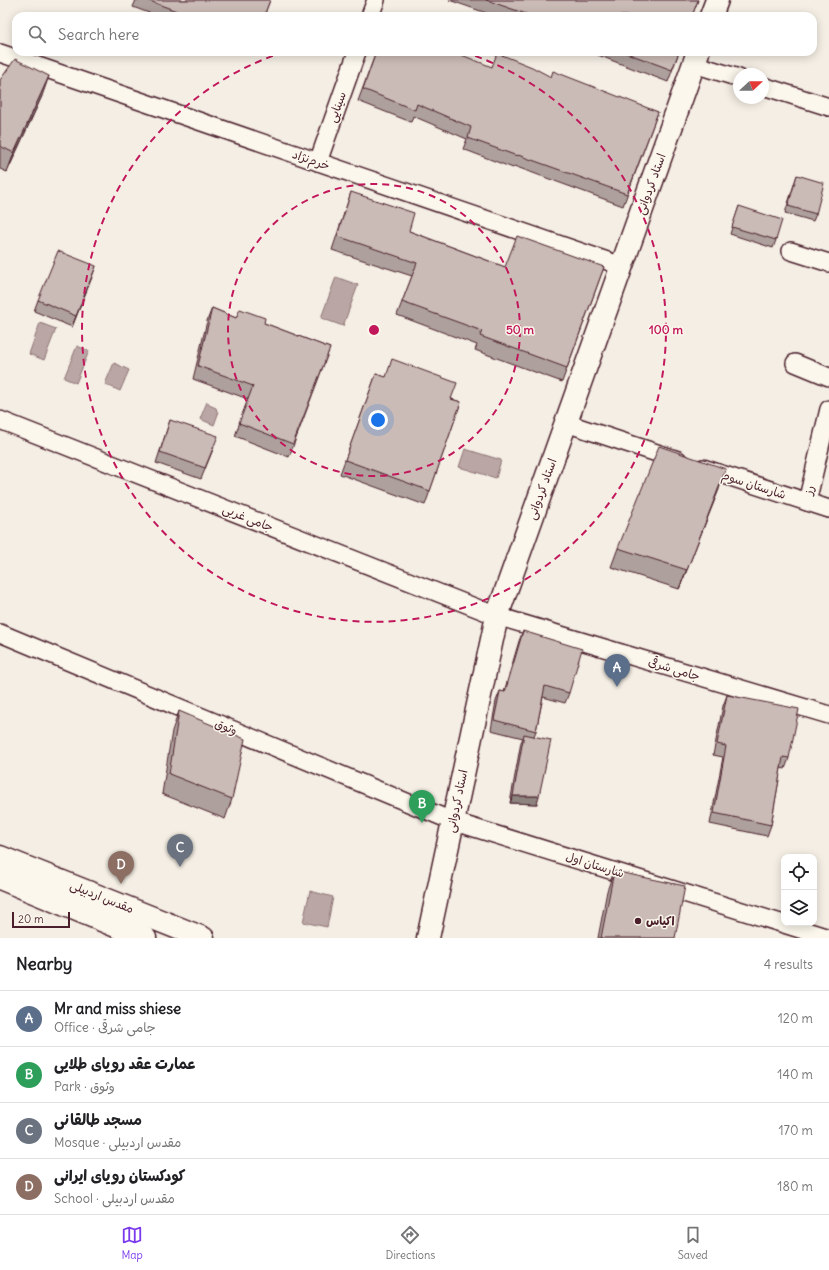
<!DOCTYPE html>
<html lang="en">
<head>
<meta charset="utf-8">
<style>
  body { margin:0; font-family:Delius,"Playpen Sans Arabic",sans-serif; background:#f6f6f6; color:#202124 }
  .controls { position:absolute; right:12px; bottom:12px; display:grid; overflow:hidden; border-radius:8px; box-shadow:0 2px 10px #0003 }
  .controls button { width:36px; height:36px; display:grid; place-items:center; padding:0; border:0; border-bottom:1px solid #e0e0e0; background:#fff; color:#202124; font:20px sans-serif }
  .compass { position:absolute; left:733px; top:68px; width:36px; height:36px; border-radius:50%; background:#fff; box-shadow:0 2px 10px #0003; rotate:68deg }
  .scale { position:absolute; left:12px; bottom:10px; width:58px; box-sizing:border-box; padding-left:4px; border:2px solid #4a1f2b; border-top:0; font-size:11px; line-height:14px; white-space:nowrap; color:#4a1f2b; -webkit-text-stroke:3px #fbf7ec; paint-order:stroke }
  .you { position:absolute; left:378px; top:420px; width:14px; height:14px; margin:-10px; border:3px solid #fff; border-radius:50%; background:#1a73e8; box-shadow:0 0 0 6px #1a73e833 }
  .badge { display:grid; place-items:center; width:26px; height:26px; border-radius:50%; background:#7c3aed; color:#fff; font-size:13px; font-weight:700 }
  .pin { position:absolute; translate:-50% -33px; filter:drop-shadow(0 1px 2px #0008) }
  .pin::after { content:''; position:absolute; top:21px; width:14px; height:12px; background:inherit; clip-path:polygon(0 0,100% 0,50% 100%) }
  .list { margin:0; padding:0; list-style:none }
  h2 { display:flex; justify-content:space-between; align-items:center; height:52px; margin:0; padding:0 16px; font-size:17px }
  h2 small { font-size:13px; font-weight:400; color:#757577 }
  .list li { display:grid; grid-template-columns:26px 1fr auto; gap:12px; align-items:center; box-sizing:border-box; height:56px; padding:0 16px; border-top:1px solid #e0e0e0 }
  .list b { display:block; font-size:15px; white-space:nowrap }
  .list p { margin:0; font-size:13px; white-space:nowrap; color:#757577 }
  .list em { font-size:13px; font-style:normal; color:#757577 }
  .icon { flex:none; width:22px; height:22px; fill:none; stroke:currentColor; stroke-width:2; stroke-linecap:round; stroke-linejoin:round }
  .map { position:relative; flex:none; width:829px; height:938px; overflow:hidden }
  .search { position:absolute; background:#fff; box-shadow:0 2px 10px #0003; left:12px; right:12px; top:12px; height:44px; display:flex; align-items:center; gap:10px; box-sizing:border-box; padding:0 14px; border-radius:12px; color:#757577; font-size:15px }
  .sheet { height:276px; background:#fff }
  nav { display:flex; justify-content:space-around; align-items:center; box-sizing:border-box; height:56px; border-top:1px solid #e0e0e0; background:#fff; font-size:11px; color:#757577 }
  nav a { display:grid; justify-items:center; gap:2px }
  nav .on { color:#7c3aed }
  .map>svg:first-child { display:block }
</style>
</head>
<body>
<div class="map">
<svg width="829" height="938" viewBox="0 0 829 938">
  <rect width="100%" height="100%" fill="#f4eee4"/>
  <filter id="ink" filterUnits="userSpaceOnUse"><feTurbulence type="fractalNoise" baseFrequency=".025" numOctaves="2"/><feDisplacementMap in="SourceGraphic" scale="8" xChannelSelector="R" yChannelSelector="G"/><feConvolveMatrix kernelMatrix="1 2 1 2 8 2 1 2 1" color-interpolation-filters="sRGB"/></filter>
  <g filter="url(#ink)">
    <g fill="#baa7a5" stroke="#8d7174">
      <polygon points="336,277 358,285 343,326 321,318"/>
      <polygon points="40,323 56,329 44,360 29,354"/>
      <polygon points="77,346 89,351 76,383 64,378"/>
      <polygon points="114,363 129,370 120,391 105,384"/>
      <polygon points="207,402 209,403 209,405 216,408 218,414 214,425 200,419"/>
      <polygon points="465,449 501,460 496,478 459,467"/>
      <polygon points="310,891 333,897 327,927 303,922"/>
    </g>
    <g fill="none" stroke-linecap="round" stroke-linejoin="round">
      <defs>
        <g id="minor">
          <polyline points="370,16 376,0"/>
          <polyline points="0,53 622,266"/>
          <polyline points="694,64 739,78"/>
          <polyline points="763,86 829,107"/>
          <polyline points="318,162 357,52"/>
          <polyline points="791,251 829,263"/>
          <polyline points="795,363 829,377"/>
          <polyline points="0,420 497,616 829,715"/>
          <polyline points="566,423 678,460"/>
          <polyline points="703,468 829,509"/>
          <polyline points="807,502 829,409"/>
          <polyline points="0,633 452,821 829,938"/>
        </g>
        <g id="tertiary">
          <polyline points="711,16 717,0"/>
          <polyline points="428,938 497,616 698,52"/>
        </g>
        <g id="secondary">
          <polyline points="0,857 203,938"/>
          <polyline points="0,878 145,938"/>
        </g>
      </defs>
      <use href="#minor" stroke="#4a1f2b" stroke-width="20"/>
      <use href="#tertiary" stroke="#4a1f2b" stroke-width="25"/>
      <use href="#secondary" stroke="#4a1f2b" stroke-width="25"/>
      <use href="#minor" stroke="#fbf7ec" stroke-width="17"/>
      <use href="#tertiary" stroke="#fbf7ec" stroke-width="22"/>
      <use href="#secondary" stroke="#fbf7ec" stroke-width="22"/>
    </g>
    <g fill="#aea19d" stroke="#4a1f2b">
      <polygon points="136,0 270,0 264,16 157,16 133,7"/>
      <polygon points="449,0 698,0 692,16 495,16"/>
      <polygon points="376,52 491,67 551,77 658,112 623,206 514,166 513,168 463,149 467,139 413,116 411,122 358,101"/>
      <polygon points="590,52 679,52 668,82"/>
      <polygon points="0,80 42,96 7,172 0,169"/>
      <polygon points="797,175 816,214 813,221 785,213"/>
      <polygon points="351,192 409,231 505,267 604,267 562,382 475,350 477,345 397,315 412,276 332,250"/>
      <polygon points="739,206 776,240 773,248 730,234"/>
      <polygon points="92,277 72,327 34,311 38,300"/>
      <polygon points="212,308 236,318 264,323 330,348 289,457 235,436 248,399 193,379 207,321"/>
      <polygon points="376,374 461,402 425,505 340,474"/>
      <polygon points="170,420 214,447 201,479 156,463"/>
      <polygon points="719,489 679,589 611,567 618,548"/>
      <polygon points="523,631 569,693 565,703 543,697 536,731 534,736 537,804 510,803 521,742 523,738 491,730 496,701 500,691 504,692 519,641"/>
      <polygon points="727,695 789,758 785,769 781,768 771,825 767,836 710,824 723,757 713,755 723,706"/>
      <polygon points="179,711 232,799 225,819 162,794 172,731"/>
      <polygon points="614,871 675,938 598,938 607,891"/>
    </g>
    <g fill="#8d837f" stroke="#4a1f2b">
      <polygon points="49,76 42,96 7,172 14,153"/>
      <polygon points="96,266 92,277 72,327 76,316"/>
      <polygon points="726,469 719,489 679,589 687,570"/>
      <polygon points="513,796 539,796 537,804 510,803"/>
    </g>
    <g fill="#cabbb6" stroke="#4a1f2b">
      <polygon points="147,0 270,0 264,16 190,16"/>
      <polygon points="486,0 698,0 692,16 532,16"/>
      <polygon points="376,52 454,52 492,67 497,53 532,67 551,77 553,71 658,112 627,194 518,155 517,156 468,138 471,127 417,104 415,110 363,89"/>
      <polygon points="624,52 679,52 672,70"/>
      <polygon points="15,59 49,76 14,153 0,146 0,80"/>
      <polygon points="797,175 824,183 816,214 788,206"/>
      <polygon points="351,192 414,213 409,231 505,267 517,236 604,267 567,368 480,336 482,331 402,302 417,263 337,236"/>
      <polygon points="739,206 782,220 776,240 732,227"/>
      <polygon points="58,251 96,266 76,316 38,300"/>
      <polygon points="212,308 236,318 240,309 265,318 264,323 330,348 293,444 239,423 253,386 198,366"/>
      <polygon points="392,359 457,383 451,399 461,402 430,491 345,460 376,374 386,377"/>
      <polygon points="170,420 218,436 205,468 160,452"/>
      <polygon points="659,446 726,469 687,570 618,548"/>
      <polygon points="523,631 582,649 569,693 545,686 536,731 494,720 500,691 505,692"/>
      <polygon points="727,695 799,709 789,758 783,757 771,825 714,813 726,746 717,744"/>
      <polygon points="179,711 245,739 232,799 169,774"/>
      <polygon points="524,734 551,740 539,796 513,796"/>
      <polygon points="614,871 685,886 675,938 601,938"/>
    </g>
  </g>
  <g fill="none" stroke="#c2185b" stroke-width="2" stroke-dasharray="7 5">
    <circle cx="374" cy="330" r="146"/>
    <path d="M464 52A292 292 0 1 1 284 52"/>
  </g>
  <circle fill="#4a1f2b" stroke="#fbf7ec" stroke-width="1.5" cx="638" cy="921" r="4"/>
  <g text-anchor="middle" stroke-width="3" stroke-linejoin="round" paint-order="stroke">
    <g font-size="12" fill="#4a1f2b" stroke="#fbf7ec">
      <text transform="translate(337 107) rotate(-70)" y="4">سینایی</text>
      <text transform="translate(311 160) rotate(19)" y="4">خرم‌نژاد</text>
      <text transform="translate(651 184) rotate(-70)" y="4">استاد کردوانی</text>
      <text transform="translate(754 485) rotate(18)" y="4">شارستان سوم</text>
      <text transform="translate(542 489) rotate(-70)" y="4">استاد کردوانی</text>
      <text transform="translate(809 490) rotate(-76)" y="4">رز</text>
      <text transform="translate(248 518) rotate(22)" y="4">جامی غربی</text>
      <text transform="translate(674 669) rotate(17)" y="4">جامی شرقی</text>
      <text transform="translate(226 727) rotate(23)" y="4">وثوق</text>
      <text transform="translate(457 801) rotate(-78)" y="4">استاد کردوانی</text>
      <text transform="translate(595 865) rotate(17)" y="4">شارستان اول</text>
      <text transform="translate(102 897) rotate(22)" y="4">مقدس اردبیلی</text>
    </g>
    <g font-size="12" font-weight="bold" fill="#4a1f2b" stroke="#fbf7ec" text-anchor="start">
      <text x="646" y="925">اکیاس</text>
    </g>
  </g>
  <circle cx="374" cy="330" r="6" fill="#c2185b" stroke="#fbf7ec" stroke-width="2"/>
  <g font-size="12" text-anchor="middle" font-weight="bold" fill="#c2185b" stroke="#fbf7ec" stroke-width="3" stroke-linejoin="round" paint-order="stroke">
    <text x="520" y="334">50 m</text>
    <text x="666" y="334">100 m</text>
  </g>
</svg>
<div class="controls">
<button><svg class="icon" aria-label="locate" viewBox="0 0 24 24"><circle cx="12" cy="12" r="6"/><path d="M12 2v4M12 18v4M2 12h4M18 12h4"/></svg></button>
<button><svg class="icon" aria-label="layers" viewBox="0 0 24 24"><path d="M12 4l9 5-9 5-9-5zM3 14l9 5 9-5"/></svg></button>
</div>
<svg class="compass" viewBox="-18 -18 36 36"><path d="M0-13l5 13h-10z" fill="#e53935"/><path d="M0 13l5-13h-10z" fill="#757577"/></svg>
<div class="scale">20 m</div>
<div class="you"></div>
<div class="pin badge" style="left:617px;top:687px;background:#5c6f8a">A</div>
<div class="pin badge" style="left:422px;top:823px;background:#2e9e5b">B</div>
<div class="pin badge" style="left:180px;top:867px;background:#6b7280">C</div>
<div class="pin badge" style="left:121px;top:884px;background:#8d6e63">D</div>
<div class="search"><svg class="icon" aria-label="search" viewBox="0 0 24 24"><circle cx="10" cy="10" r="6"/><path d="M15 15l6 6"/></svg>Search here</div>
</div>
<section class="sheet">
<h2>Nearby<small>4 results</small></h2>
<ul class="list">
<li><span class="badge" style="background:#5c6f8a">A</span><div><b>Mr and miss shiese</b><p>Office · جامی شرقی</p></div><em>120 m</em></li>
<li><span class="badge" style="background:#2e9e5b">B</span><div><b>عمارت عقد روياى طلايى</b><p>Park · وثوق</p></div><em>140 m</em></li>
<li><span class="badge" style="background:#6b7280">C</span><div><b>مسجد طالقانی</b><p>Mosque · مقدس اردبیلی</p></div><em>170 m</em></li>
<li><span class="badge" style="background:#8d6e63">D</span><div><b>کودکستان رویای ایرانی</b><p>School · مقدس اردبیلی</p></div><em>180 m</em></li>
</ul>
</section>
<nav>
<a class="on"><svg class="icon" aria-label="map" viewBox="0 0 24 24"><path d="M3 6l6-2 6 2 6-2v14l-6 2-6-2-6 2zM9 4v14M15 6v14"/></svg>Map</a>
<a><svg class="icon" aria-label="directions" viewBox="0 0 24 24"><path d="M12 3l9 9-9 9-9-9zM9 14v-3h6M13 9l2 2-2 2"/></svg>Directions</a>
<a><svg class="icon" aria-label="saved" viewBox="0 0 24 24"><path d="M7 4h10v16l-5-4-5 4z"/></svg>Saved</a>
</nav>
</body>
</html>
